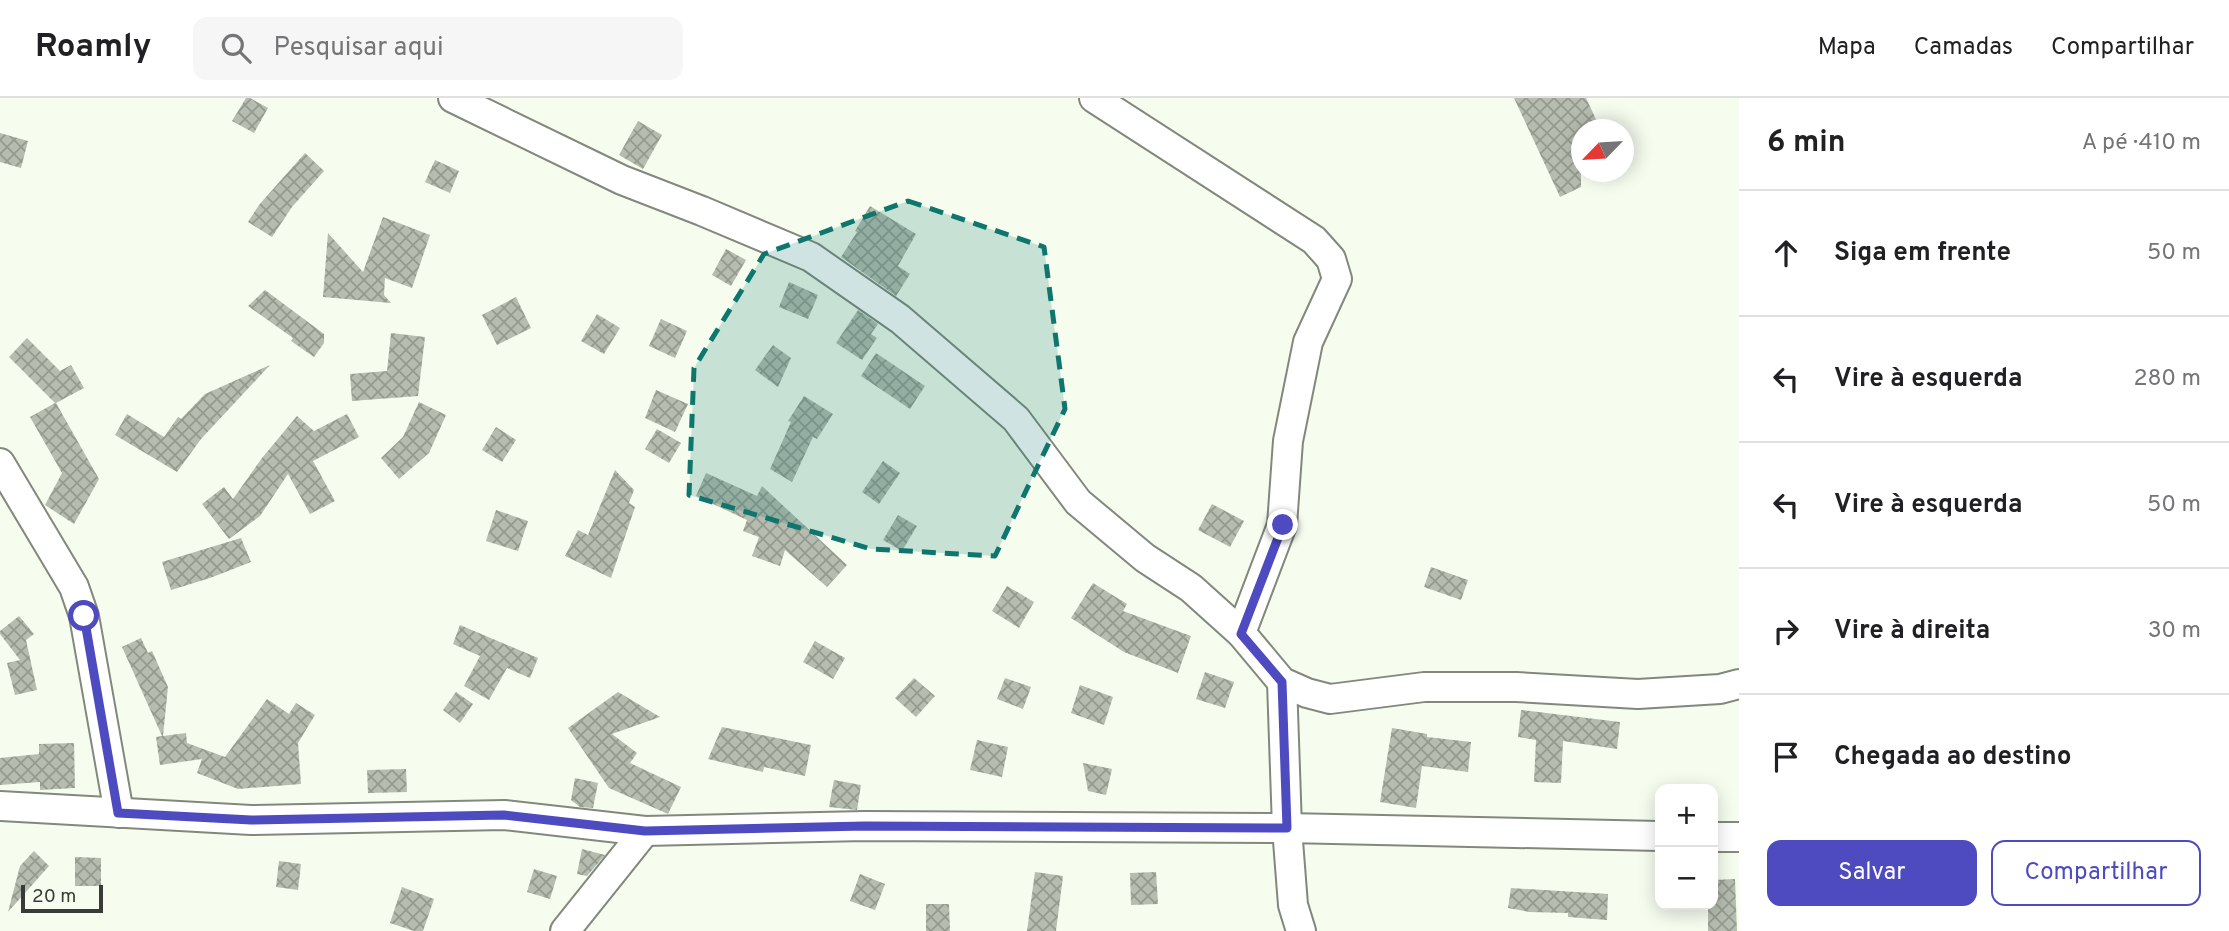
<!DOCTYPE html>
<html lang="pt">
<head>
<meta charset="utf-8">
<style>
  body { margin:0; font-family:Overpass,sans-serif; background:#f6f6f6; color:#202124 }
  .controls { position:absolute; right:21px; bottom:21px; display:grid; overflow:hidden; border-radius:14px; box-shadow:0 4px 18px #0003 }
  .controls button { width:63px; height:63px; display:grid; place-items:center; padding:0; border:0; border-bottom:2px solid #e0e0e0; background:#fff; color:#202124; font:35px sans-serif }
  .compass { position:absolute; left:1571px; top:21px; width:63px; height:63px; border-radius:50%; background:#fff; box-shadow:0 4px 18px #0003; rotate:245deg }
  .scale { position:absolute; left:21px; bottom:18px; width:82px; box-sizing:border-box; padding-left:7px; border:4px solid #393b36; border-top:0; font-size:19px; line-height:24px; white-space:nowrap; color:#393b36; -webkit-text-stroke:5px #f6fdef; paint-order:stroke }
  .stop { position:absolute; width:21px; height:21px; margin:-16px; border:5px solid #4e4bc1; border-radius:50%; background:#fff }
  .stop.end { background:#4e4bc1; border-color:#fff; box-shadow:0 2px 7px #0008 }
  .list { margin:0; padding:0; list-style:none }
  h2 { display:flex; justify-content:space-between; align-items:center; height:91px; margin:0; padding:0 28px; font-size:30px }
  h2 small { font-size:23px; font-weight:400; color:#757577 }
  .list li { display:grid; grid-template-columns:46px 1fr auto; gap:21px; align-items:center; box-sizing:border-box; height:126px; padding:0 28px; border-top:2px solid #e0e0e0 }
  .list b { display:block; font-size:26px; white-space:nowrap }
  .list em { font-size:23px; font-style:normal; color:#757577 }
  .actions { display:flex; gap:14px; padding:21px 28px }
  .actions a { flex:1; padding:16px 0; border:2px solid #4e4bc1; border-radius:14px; text-align:center; font-size:24px; color:#4e4bc1 }
  .actions .main { background:#4e4bc1; color:#fff }
  .icon { flex:none; width:38px; height:38px; fill:none; stroke:currentColor; stroke-width:2; stroke-linecap:round; stroke-linejoin:round }
  .map { position:relative; flex:none; width:1739px; height:833px; overflow:hidden }
  header { display:flex; align-items:center; gap:42px; box-sizing:border-box; height:98px; padding:0 35px; background:#fff; border-bottom:2px solid #e0e0e0 }
  header strong { font-size:33px }
  nav { display:flex; gap:38px; margin-inline-start:auto; font-size:24px }
  .search { width:490px; height:63px; background:#f6f6f6; display:flex; align-items:center; gap:18px; box-sizing:border-box; padding:0 24px; border-radius:14px; color:#757577; font-size:26px }
  main { display:flex }
  aside { flex:1; background:#fff }
  .map>svg:first-child { display:block }
</style>
</head>
<body>
<header>
<strong>Roamly</strong>
<div class="search"><svg class="icon" aria-label="search" viewBox="0 0 24 24"><circle cx="10" cy="10" r="6"/><path d="M15 15l6 6"/></svg>Pesquisar aqui</div>
<nav><a>Mapa</a><a>Camadas</a><a>Compartilhar</a></nav>
</header>
<main>
<div class="map">
<svg width="1739" height="833" viewBox="0 0 1739 833">
  <defs>
    <pattern id="building-cross-hatch" width="8" height="8" patternUnits="userSpaceOnUse" patternTransform="scale(1.75)"><rect width="8" height="8" fill="#b6bcaf"/><path d="M0 0l8 8M0 8l8-8" fill="none" stroke="#959a8f"/></pattern>
  </defs>
  <rect width="100%" height="100%" fill="#f6fdef"/>
  <g fill="url(#building-cross-hatch)">
    <polygon points="246,0 250,0 268,10 254,35 232,23"/>
    <polygon points="1514,0 1586,0 1601,32 1581,32 1581,89 1560,99"/>
    <polygon points="638,23 662,37 643,71 619,57"/>
    <polygon points="0,35 28,43 21,70 0,64"/>
    <polygon points="305,55 324,73 292,109 272,139 248,124 259,107"/>
    <polygon points="435,62 459,73 450,95 425,84"/>
    <polygon points="870,108 916,136 898,168 910,176 896,198 841,159 857,134 855,133"/>
    <polygon points="383,119 430,137 412,190 385,180 384,197 391,205 323,199 328,135 363,174"/>
    <polygon points="726,151 746,162 731,188 712,177"/>
    <polygon points="789,184 818,197 808,221 779,209"/>
    <polygon points="265,192 324,236 324,245 314,259 291,243 293,240 248,208"/>
    <polygon points="516,199 531,230 497,247 482,217"/>
    <polygon points="858,212 878,226 871,236 877,240 862,262 836,245"/>
    <polygon points="597,216 620,230 604,256 581,243"/>
    <polygon points="661,221 687,233 675,260 649,248"/>
    <polygon points="391,235 425,239 418,298 352,303 350,276 387,273"/>
    <polygon points="27,240 60,273 71,267 84,290 56,305 99,381 74,426 45,407 62,375 30,319 55,305 9,259"/>
    <polygon points="773,247 791,260 778,289 755,272"/>
    <polygon points="876,255 925,288 910,311 861,278"/>
    <polygon points="270,267 201,341 177,374 115,337 127,316 164,339 178,319 181,321 205,296"/>
    <polygon points="656,292 688,306 675,334 645,320"/>
    <polygon points="804,298 833,316 817,341 813,339 792,384 770,371 791,324 788,323"/>
    <polygon points="419,304 446,317 429,355 399,381 381,360 403,339"/>
    <polygon points="347,316 359,339 313,363 335,403 310,416 288,376 260,418 229,441 202,406 224,389 233,401 262,360 297,318 314,333"/>
    <polygon points="496,329 516,342 502,364 482,352"/>
    <polygon points="657,331 681,345 669,365 645,351"/>
    <polygon points="883,363 900,375 879,406 862,394"/>
    <polygon points="615,372 634,392 629,405 635,409 611,480 565,458 578,432 588,437"/>
    <polygon points="706,375 757,398 762,388 847,467 827,489 785,452 780,468 752,458 759,439 743,433 747,422 696,398"/>
    <polygon points="1212,406 1244,423 1230,449 1198,432"/>
    <polygon points="496,412 528,423 518,453 486,443"/>
    <polygon points="898,417 917,428 902,453 883,442"/>
    <polygon points="241,440 251,464 210,480 171,492 162,464"/>
    <polygon points="1431,469 1468,482 1461,502 1424,489"/>
    <polygon points="1093,485 1127,506 1123,513 1191,538 1178,575 1124,554 1071,520"/>
    <polygon points="1007,488 1034,504 1019,530 992,513"/>
    <polygon points="19,518 34,536 26,542 37,592 15,597 7,565 20,562 0,536 0,533"/>
    <polygon points="460,527 538,560 530,580 507,570 489,602 464,588 480,558 453,546"/>
    <polygon points="141,540 148,555 152,553 168,589 163,638 186,635 187,645 225,659 267,601 289,616 296,605 315,617 298,645 301,686 238,691 197,675 202,661 160,667 156,639 162,638 122,549"/>
    <polygon points="815,543 845,560 833,581 803,564"/>
    <polygon points="1205,574 1234,584 1225,610 1196,601"/>
    <polygon points="914,580 935,598 916,619 895,600"/>
    <polygon points="1005,580 1031,589 1023,611 997,601"/>
    <polygon points="1080,587 1113,599 1104,627 1071,615"/>
    <polygon points="456,594 473,606 460,625 443,612"/>
    <polygon points="618,594 660,619 612,636 637,655 630,665 681,689 668,716 609,690 568,630"/>
    <polygon points="1521,612 1620,624 1617,651 1563,643 1561,685 1534,684 1536,642 1518,639"/>
    <polygon points="722,629 811,647 805,678 764,669 763,674 708,661"/>
    <polygon points="1392,630 1427,636 1427,639 1471,644 1468,674 1422,668 1416,710 1380,704"/>
    <polygon points="977,642 1008,649 1002,679 970,672"/>
    <polygon points="74,645 75,690 40,692 40,684 0,687 0,660 39,656 39,646"/>
    <polygon points="1083,665 1112,671 1106,697 1088,693"/>
    <polygon points="406,671 407,694 368,695 367,672"/>
    <polygon points="575,680 598,685 593,710 580,709 571,702"/>
    <polygon points="834,682 861,687 857,712 829,709"/>
    <polygon points="582,751 605,757 587,778 577,776"/>
    <polygon points="34,753 49,768 8,814 20,768"/>
    <polygon points="75,759 101,760 101,788 75,788"/>
    <polygon points="279,763 301,766 298,792 276,789"/>
    <polygon points="534,771 557,778 550,801 527,794"/>
    <polygon points="1035,774 1063,778 1056,833 1027,833"/>
    <polygon points="1156,774 1158,806 1131,807 1130,775"/>
    <polygon points="860,776 885,786 875,812 850,803"/>
    <polygon points="1735,781 1737,833 1708,833 1708,807 1713,807 1713,782"/>
    <polygon points="402,789 434,801 423,833 414,833 390,825"/>
    <polygon points="1511,790 1608,796 1607,822 1568,819 1568,815 1530,814 1508,810"/>
    <polygon points="926,806 949,806 950,833 926,833"/>
  </g>
  <g fill="none" stroke-linecap="round" stroke-linejoin="round">
    <defs>
      <g id="minor">
        <polyline points="453,0 622,82 702,113 811,159 900,221 1016,321 1078,404 1145,460 1191,490 1241,535 1282,584 1307,595 1330,601 1424,589 1516,589 1638,596 1720,591 1739,586"/>
        <polyline points="1094,0 1314,142 1331,161 1337,181 1308,244 1288,343 1282,427 1241,535"/>
        <polyline points="0,365 74,489 84,518 119,715"/>
        <polyline points="1282,584 1287,730 1293,807 1301,833"/>
        <polyline points="0,708 251,722 504,717 645,733 865,728 1287,730 1660,738"/>
        <polyline points="1713,739 1739,739"/>
        <polyline points="565,833 645,733"/>
      </g>
    </defs>
    <use href="#minor" stroke="#82887c" stroke-width="32"/>
    <use href="#minor" stroke="#fff" stroke-width="28"/>
  </g>
  <g fill="none" stroke-linecap="round" stroke-linejoin="round">
    <polyline stroke="#4e4bc1" stroke-width="9" points="84,518 118,715 251,722 504,717 645,733 865,728 1287,730 1282,584 1241,536 1283,427"/>
  </g>
  <path fill="#0f766e" fill-opacity="0.2" stroke="#0f766e" stroke-width="5" stroke-dasharray="14 9" stroke-linejoin="round" d="M908 103 1044 149 1065 311 995 458 871 451 689 397 694 270 764 156Z"/>
</svg>
<div class="controls">
<button>+</button>
<button>−</button>
</div>
<svg class="compass" viewBox="-18 -18 36 36"><path d="M0-13l5 13h-10z" fill="#e53935"/><path d="M0 13l5-13h-10z" fill="#757577"/></svg>
<div class="scale">20 m</div>
<div class="stop" style="left:84px;top:518px"></div>
<div class="stop end" style="left:1283px;top:427px"></div>
</div>
<aside>
<h2>6 min<small>A pé · 410 m</small></h2>
<ul class="list">
<li><svg class="icon" aria-label="ahead" viewBox="0 0 24 24"><path d="M12 20V5M6 11l6-6 6 6"/></svg><div><b>Siga em frente</b></div><em>50 m</em></li>
<li><svg class="icon" aria-label="left" viewBox="0 0 24 24"><path d="M17 20v-9H6M10 6l-5 5 5 5"/></svg><div><b>Vire à esquerda</b></div><em>280 m</em></li>
<li><svg class="icon" aria-label="left" viewBox="0 0 24 24"><path d="M17 20v-9H6M10 6l-5 5 5 5"/></svg><div><b>Vire à esquerda</b></div><em>50 m</em></li>
<li><svg class="icon" aria-label="right" viewBox="0 0 24 24"><path d="M7 20v-9h11M14 6l5 5-5 5"/></svg><div><b>Vire à direita</b></div><em>30 m</em></li>
<li><svg class="icon" aria-label="arrive" viewBox="0 0 24 24"><path d="M6 21V4h12l-3 4 3 4H6"/></svg><div><b>Chegada ao destino</b></div></li>
</ul>
<div class="actions"><a class="main">Salvar</a><a>Compartilhar</a></div>
</aside>
</main>
</body>
</html>
